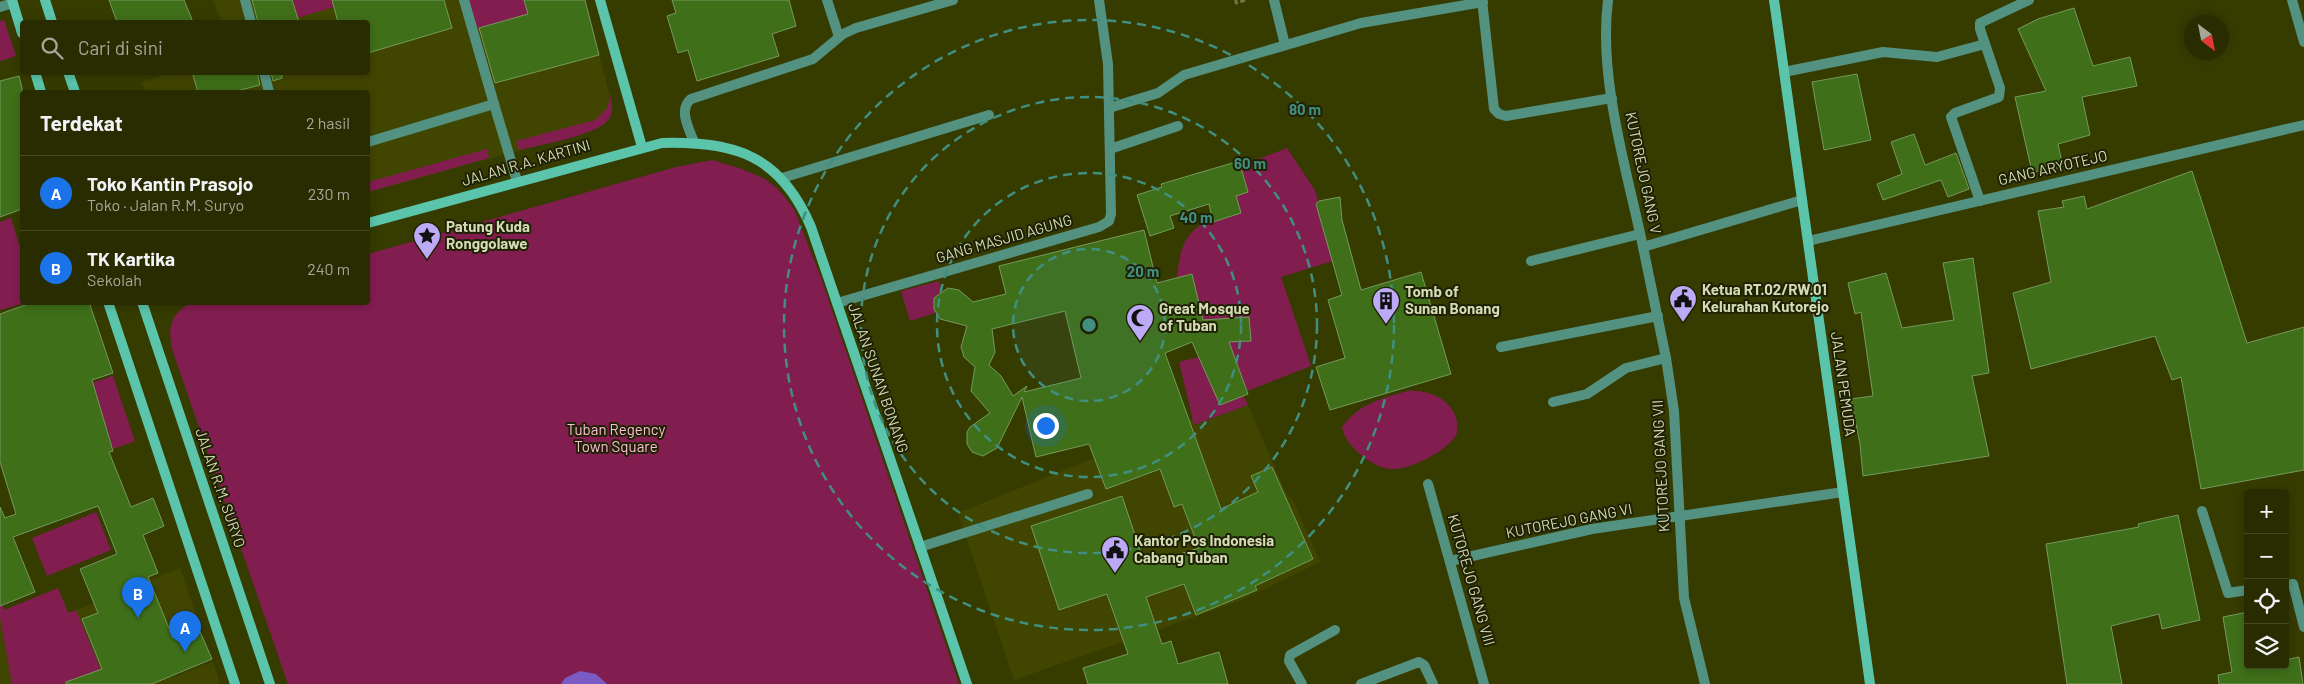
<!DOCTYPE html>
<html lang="id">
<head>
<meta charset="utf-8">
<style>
  body { margin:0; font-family:Barlow,sans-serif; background:#30340a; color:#f1f3f6 }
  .controls { position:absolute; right:15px; bottom:15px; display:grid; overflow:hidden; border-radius:5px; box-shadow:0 2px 8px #0003 }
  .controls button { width:45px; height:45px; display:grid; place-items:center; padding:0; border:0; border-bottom:1px solid #444822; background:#282c00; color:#f1f3f6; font:25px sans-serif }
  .compass { position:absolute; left:2184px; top:15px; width:45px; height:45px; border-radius:50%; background:#282c00; box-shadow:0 2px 8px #0003; rotate:148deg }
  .you { position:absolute; left:1045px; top:425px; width:18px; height:18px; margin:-12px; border:4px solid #fff; border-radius:50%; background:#1a73e8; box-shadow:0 0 0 8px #1a73e833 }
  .badge { display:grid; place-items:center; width:32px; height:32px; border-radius:50%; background:#1a73e8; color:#fff; font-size:16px; font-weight:700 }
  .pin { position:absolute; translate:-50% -41px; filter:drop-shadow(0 1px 2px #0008) }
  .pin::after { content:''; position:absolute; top:26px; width:18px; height:15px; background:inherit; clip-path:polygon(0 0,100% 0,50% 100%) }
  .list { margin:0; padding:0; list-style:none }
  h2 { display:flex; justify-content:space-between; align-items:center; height:65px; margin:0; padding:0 20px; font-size:21px }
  h2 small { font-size:16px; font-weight:400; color:#a5a799 }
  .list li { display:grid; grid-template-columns:32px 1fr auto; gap:15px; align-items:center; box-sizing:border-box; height:75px; padding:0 20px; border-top:1px solid #444822 }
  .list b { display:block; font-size:19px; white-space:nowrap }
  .list p { margin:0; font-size:16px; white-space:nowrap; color:#a5a799 }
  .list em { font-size:16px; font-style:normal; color:#a5a799 }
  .icon { flex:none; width:28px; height:28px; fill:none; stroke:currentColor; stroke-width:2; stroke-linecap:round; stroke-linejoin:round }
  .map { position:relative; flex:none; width:2304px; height:684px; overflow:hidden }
  .search { position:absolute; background:#282c00; box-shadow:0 2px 8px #0003; left:20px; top:20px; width:350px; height:55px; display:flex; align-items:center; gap:12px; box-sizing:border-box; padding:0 18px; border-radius:5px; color:#a5a799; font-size:19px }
  .panel { position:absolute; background:#282c00; box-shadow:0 2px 8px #0003; left:20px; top:90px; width:350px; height:215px; border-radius:5px }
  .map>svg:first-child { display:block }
</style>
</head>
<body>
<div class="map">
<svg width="2304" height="684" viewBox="0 0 2304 684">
  <rect width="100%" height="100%" fill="#363b00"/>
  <g fill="#404500">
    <polygon points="213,0 585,0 612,104 611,115 605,124 588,132 368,192 368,92 146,92 142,82 173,72 368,72 368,22 222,22"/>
    <polygon points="1248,405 1287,495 1293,500 1320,562 1240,601 1014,680 958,513 1193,418 1195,425"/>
    <polygon points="180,568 200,626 157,644 171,678 213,661 220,684 0,684 0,594 4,610 58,588 69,613"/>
  </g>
  <g fill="#821d50">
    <polygon points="292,0 332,0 334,7 297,18"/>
    <polygon points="465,0 524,0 528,14 473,30"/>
    <polygon points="4,20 16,56 0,61 0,21"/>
    <path d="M610 94C611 101 614 110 610 117 602 135 539 145 519 150L516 141 595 120 607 108 610 100Z"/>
    <path d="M1287 148 1316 192 1322 224 1333 261 1281 277 1311 366 1242 393 1248 405 1194 425 1179 362 1211 354 1192 274 1177 278C1180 248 1184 232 1212 218L1213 222 1241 213 1236 196 1248 192 1240 166Z"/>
    <polygon points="487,149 489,158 368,192 368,182"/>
    <path d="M712 160 742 169 765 179 778 189 794 209 821 278 959 684H288L174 355C167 332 168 314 191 303L368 302V254L676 167Z"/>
    <polygon points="11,218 22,254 22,302 25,303 0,310 0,222"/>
    <polygon points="939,281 942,291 934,298 935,313 910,321 901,291"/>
    <polygon points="113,376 135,441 113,449 97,398 0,412"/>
    <path d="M1408 391C1434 389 1461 405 1457 433 1450 450 1410 470 1392 469 1374 469 1344 445 1342 427 1358 404 1383 398 1408 391Z"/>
    <polygon points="96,512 111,550 47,576 32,538"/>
    <polygon points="58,588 68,613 76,610 101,670 63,684 12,684 0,618 0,594 4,610"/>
  </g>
  <polygon fill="#7a5bc3" points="580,671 596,674 607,684 561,684 565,678"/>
  <g fill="#3f6f19" stroke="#749a5e" fill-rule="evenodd">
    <polygon points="109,0 184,0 193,22 117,22"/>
    <polygon points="252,0 292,0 299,22 258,22"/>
    <polygon points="332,0 444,0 452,28 368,53 368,22 338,22"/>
    <polygon points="524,0 585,0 599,55 495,83 479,28 528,14"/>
    <polygon points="672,0 789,0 796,26 772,34 779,56 697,81 688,50 678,53 667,16 676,13"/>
    <polygon points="2074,8 2093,66 2130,57 2137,86 2082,97 2090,135 2058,144 2063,167 2032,172 2015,97 2046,91 2018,29 2038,19"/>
    <polygon points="192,72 257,72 260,85 233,92 198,92"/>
    <polygon points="271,72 282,72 282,78 273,81"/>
    <polygon points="1857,74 1871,140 1824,150 1812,82"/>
    <polygon points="19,76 22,88 22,209 0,217 0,81"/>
    <polygon points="1914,134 1925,165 1956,153 1969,189 1948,197 1941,180 1883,200 1877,184 1902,174 1891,142"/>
    <polygon points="1239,161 1248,192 1236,196 1241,213 1213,222 1209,204 1170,216 1174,228 1150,236 1137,195 1162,187 1161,184"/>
    <polygon points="2192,171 2247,343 2304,327 2304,470 2201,489 2181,377 2172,380 2155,336 2031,369 2013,293 2051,282 2038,211 2064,207 2062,201 2084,196 2087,209"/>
    <polygon points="1340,197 1342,220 1361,290 1421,272 1451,374 1330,410 1316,367 1345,358 1328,300 1342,295 1316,204 1319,201"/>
    <path d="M1144 230 1157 283 1192 274 1203 320 1249 317 1251 341 1229 342 1248 394 1220 405 1192 342 1165 353 1221 509 1258 492 1251 476 1272 467 1313 559 1255 586 1257 590 1196 615 1184 584 1146 597 1162 644 1171 641 1178 664 1219 652 1228 684H1088L1083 668 1128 654 1107 594 1059 610 1031 526 1122 496 1145 565 1199 548 1182 504 1174 507 1160 469 1106 489 1089 444 1036 457 1022 397 997 448 983 456 972 452 967 444V432L970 427 990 413 971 391 975 367 964 357 961 347 967 326 940 319 934 309V298L948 288 959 290 973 302 1006 294 999 266ZM1065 311 1081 378 1024 392 1027 386 1013 396 1001 376 989 365 995 352 992 329Z"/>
    <polygon points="1973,258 1989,373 1972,376 1989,456 1863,476 1860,444 1851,399 1873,396 1861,312 1855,314 1848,283 1886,273 1902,328 1954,320 1943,263"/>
    <polygon points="34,302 89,302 113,373 92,380 113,451 109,452 131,507 153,498 164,526 143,535 158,573 148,577 173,638 198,627 212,659 152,684 66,684 66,682 102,669 82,619 98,613 80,569 117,554 98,506 13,537 35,592 0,606 0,507 5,518 16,514 0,462 0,314"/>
    <polygon points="2178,515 2200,620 2162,629 2159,614 2111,626 2122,684 2067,684 2046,544 2139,527 2138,524"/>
    <polygon points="2248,612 2248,669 2263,665 2285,665 2285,660 2299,657 2303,684 2219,684 2218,675 2232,672 2223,617"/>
  </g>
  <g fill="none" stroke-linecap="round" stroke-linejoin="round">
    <polyline stroke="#6f7441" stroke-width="3" stroke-dasharray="5 2.5" stroke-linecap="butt" points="1236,0 1236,3 1246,0"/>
    <g stroke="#539281" stroke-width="10">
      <polyline points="245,0 251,22"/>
      <polyline points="464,0 494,104"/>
      <polyline points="827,0 839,37"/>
      <polyline points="1274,0 1285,45"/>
      <polyline points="1482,0 1494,109 1499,114 1506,116 1612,98"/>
      <path d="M1608 0C1598 79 1627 170 1643 247L1802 200"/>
      <polyline points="0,7 13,3"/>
      <polyline points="264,72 269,92"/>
      <polyline points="1784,72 1883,52 1937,57 1985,44"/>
      <polyline points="1109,108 1158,93 1184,75 1361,23 1483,2"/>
      <polyline points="368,142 494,104 517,181"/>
      <polyline points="1110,149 1178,126"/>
      <polyline points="782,178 989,115"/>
      <polyline points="1980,201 1951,117 1955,113 1999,97 2000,88 1980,29 1980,23 2029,0"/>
      <polyline points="1808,241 2304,125"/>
      <polyline points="1643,247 1666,358 1674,411 1684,598 1705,684"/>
      <polyline points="1531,261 1640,234"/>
      <polyline points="837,303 1099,227 1109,221 1111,214 1108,64 1099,0"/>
      <polyline points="1501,347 1658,316"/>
      <polyline points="1553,402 1587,394 1626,368 1666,358"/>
      <polyline points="1428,484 1484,684"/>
      <polyline points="2202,511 2228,593 2248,590"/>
      <polyline points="920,547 1088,494"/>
      <polyline points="1450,561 1592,529 1843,492"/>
      <polyline points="2285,585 2293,584 2304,627"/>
      <polyline points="1302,684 1289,661 1290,655 1335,630"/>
      <polyline points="1361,684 1419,662 1424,665 1433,684"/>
    </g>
    <g stroke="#539281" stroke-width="10">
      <polyline points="2292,0 2304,42"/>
      <path d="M694 142C689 129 678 109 691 99L813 59 843 34 856 28 953 0"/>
    </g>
    <g stroke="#5ac5ab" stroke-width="10">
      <polyline points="12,0 22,33"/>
      <polyline points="45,0 52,22"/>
      <polyline points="600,0 642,147"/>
      <polyline points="1774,0 1870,684"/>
      <polyline points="35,72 41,92"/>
      <polyline points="68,72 75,92"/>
      <path d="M368 223 662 143C736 141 781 156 811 227L967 684"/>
      <polyline points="108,302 235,684"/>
      <polyline points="142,302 270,684"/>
    </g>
  </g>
  <circle cx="1089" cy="325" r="76" fill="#408f80" fill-opacity=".12"/>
  <g fill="none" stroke="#408f80" stroke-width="2.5" stroke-dasharray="9 6">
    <circle cx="1089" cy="325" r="76"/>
    <circle cx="1089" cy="325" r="152"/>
    <circle cx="1089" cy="325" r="228"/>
    <circle cx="1089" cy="325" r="305"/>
  </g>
  <defs>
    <symbol id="sight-pin" viewBox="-11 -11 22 30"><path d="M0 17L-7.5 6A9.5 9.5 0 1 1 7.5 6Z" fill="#bcaaf6" stroke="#1e2103"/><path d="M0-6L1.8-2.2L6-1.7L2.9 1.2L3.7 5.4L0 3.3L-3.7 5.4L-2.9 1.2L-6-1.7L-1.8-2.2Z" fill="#111"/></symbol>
    <symbol id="civic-pin" viewBox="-11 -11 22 30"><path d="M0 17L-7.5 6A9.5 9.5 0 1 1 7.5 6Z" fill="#bcaaf6" stroke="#1e2103"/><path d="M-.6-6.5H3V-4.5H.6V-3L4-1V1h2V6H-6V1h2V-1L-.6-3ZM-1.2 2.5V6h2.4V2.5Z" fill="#111"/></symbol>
    <symbol id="building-pin" viewBox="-11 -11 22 30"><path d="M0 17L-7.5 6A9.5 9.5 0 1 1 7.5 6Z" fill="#bcaaf6" stroke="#1e2103"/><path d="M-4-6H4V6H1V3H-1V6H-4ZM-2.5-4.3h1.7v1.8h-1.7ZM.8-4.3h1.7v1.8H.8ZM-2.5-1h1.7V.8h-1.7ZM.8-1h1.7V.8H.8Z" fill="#111"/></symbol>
    <symbol id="mosque-pin" viewBox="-11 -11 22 30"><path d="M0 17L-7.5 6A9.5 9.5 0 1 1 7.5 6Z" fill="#bcaaf6" stroke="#1e2103"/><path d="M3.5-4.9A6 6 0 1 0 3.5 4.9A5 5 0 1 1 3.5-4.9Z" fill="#111"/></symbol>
  </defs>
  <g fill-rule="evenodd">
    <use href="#sight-pin" x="411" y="220" width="32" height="43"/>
    <use href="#civic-pin" x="1667" y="283" width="32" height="43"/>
    <use href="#building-pin" x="1370" y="285" width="32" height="43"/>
    <use href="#mosque-pin" x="1124" y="302" width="32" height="43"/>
    <use href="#civic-pin" x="1099" y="534" width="32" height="43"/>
  </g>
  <g text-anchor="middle" stroke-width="4" stroke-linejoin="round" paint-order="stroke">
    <g font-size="15" fill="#d4dab6" stroke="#1e2103">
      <text transform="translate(526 163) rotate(-16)" y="5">JALAN R.A. KARTINI</text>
      <text transform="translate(2053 168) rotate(-13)" y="5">GANG ARYOTEJO</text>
      <text transform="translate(1643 173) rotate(78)" y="5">KUTOREJO GANG V</text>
      <text transform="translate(1004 239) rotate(-16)" y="5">GANG MASJID AGUNG</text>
      <text transform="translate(878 378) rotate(71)" y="5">JALAN SUNAN BONANG</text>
      <text transform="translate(1843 384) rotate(82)" y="5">JALAN PEMUDA</text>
      <text transform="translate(1661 466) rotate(-93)" y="5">KUTOREJO GANG VII</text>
      <text transform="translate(220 488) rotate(71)" y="5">JALAN R.M. SURYO</text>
      <text transform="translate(1569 521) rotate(-11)" y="5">KUTOREJO GANG VI</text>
      <text transform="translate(1471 580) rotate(74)" y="5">KUTOREJO GANG VIII</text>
    </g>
    <g font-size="15" font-weight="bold" fill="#d4dab6" stroke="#1e2103" text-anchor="start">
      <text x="446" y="232">Patung Kuda<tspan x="446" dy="17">Ronggolawe</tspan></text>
      <text x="1702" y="295">Ketua RT.02/RW.01<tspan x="1702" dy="17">Kelurahan Kutorejo</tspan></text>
      <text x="1405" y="297">Tomb of<tspan x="1405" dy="17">Sunan Bonang</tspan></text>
      <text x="1159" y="314">Great Mosque<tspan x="1159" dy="17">of Tuban</tspan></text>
      <text x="1134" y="546">Kantor Pos Indonesia<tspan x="1134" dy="17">Cabang Tuban</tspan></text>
    </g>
    <g font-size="15" fill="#fcbfd6" stroke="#1e2103">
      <text x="616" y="435">Tuban Regency<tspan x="616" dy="17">Town Square</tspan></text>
    </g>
  </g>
  <circle cx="1089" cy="325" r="8" fill="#408f80" stroke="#1e2103" stroke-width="2.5"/>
  <g font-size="15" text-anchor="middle" font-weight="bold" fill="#408f80" stroke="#1e2103" stroke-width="4" stroke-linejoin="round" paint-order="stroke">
    <text x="1305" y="115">80 m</text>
    <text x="1250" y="169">60 m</text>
    <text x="1196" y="223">40 m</text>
    <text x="1143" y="277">20 m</text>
  </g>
</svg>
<div class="controls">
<button>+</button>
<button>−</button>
<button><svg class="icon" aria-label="locate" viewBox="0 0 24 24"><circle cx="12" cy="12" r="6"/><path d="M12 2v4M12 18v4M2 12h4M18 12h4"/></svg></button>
<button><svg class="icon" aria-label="layers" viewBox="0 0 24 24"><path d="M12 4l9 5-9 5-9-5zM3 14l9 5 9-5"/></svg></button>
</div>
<svg class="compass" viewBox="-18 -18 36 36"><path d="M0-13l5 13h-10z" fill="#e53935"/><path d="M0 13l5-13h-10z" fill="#a5a799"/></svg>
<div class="you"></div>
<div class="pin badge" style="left:185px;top:652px">A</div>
<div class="pin badge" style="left:138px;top:618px">B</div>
<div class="search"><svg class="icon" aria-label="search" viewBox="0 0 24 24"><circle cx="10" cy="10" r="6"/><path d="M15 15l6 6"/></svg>Cari di sini</div>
<section class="panel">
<h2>Terdekat<small>2 hasil</small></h2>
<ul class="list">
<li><span class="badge">A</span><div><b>Toko Kantin Prasojo</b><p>Toko · Jalan R.M. Suryo</p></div><em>230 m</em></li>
<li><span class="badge">B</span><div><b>TK Kartika</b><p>Sekolah</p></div><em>240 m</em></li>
</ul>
</section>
</div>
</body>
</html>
